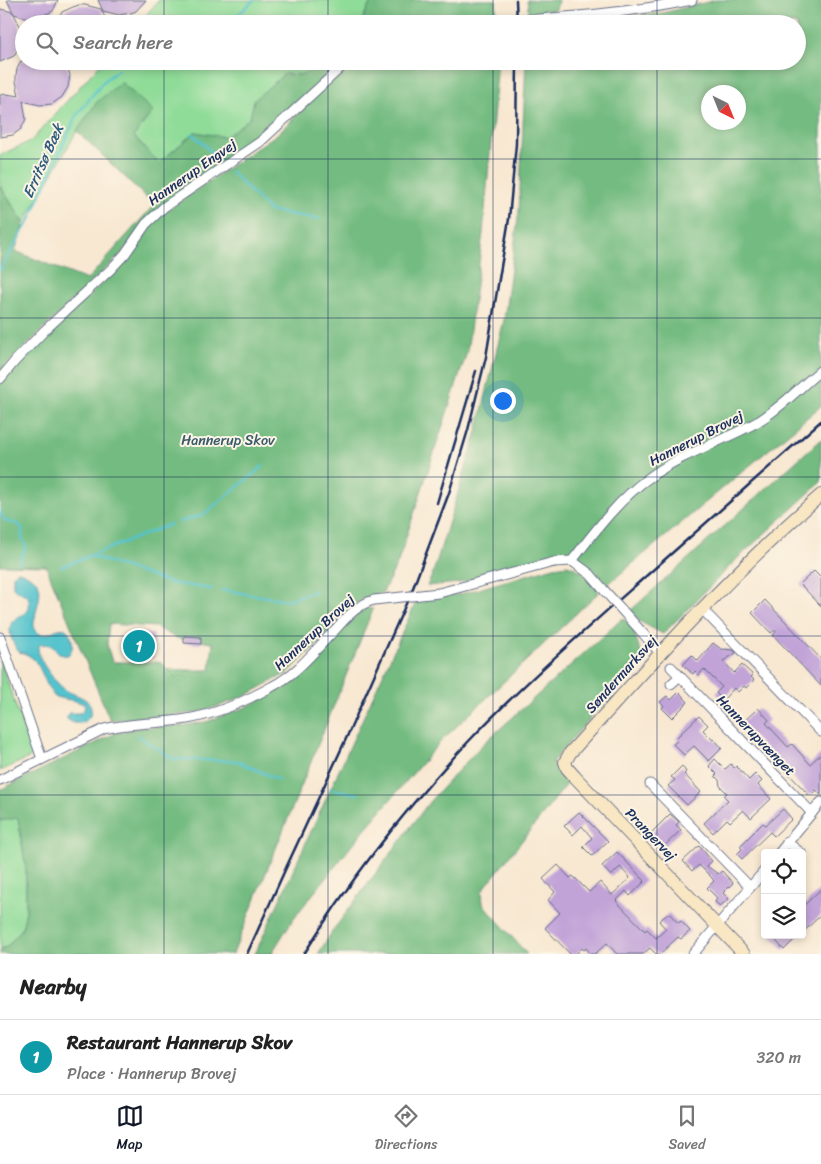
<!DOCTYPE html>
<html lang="en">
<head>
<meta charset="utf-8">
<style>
  body { margin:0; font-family:Sriracha,sans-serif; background:#f2f2f2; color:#222 }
  .controls { position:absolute; right:15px; bottom:15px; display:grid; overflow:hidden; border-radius:5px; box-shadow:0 2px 8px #0003 }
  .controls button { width:45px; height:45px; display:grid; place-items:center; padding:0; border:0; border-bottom:1px solid #e0e0e0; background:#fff; color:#222; font:25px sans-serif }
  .compass { position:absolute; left:701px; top:85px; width:45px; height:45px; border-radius:50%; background:#fff; box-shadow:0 2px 8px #0003; rotate:137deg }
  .you { position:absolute; left:502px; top:400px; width:18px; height:18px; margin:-12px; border:4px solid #fff; border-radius:50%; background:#1a73e8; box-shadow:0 0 0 8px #1a73e833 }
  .badge { display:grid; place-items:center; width:32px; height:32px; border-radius:50%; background:#111827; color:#fff; font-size:16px; font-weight:700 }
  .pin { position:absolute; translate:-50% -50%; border:2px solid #fff; box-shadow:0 1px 5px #0006 }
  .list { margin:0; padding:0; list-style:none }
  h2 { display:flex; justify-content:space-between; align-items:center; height:65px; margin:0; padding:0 20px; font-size:21px }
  h2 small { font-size:16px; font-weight:400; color:#767676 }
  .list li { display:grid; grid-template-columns:32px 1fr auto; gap:15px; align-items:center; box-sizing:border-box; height:75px; padding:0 20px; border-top:1px solid #e0e0e0 }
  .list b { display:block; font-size:19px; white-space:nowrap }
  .list p { margin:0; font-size:16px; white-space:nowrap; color:#767676 }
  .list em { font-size:16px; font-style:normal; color:#767676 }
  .icon { flex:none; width:28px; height:28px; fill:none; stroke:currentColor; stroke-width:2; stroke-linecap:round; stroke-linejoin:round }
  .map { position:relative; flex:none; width:821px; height:954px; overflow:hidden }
  .search { position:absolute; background:#fff; box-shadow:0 2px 8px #0003; left:15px; right:15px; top:15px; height:55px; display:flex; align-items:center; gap:12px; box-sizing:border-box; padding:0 18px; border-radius:28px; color:#767676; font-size:19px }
  .sheet { height:140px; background:#fff }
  nav { display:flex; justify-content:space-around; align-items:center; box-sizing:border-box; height:70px; border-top:1px solid #e0e0e0; background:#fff; font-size:14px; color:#767676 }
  nav a { display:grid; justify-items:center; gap:2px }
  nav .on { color:#111827 }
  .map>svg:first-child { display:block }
</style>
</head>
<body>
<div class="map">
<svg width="821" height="954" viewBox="0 0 821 954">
  <rect width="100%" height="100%" fill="#fcf5e5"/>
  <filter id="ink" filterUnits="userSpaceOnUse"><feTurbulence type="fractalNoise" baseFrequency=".02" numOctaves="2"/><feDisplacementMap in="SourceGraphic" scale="10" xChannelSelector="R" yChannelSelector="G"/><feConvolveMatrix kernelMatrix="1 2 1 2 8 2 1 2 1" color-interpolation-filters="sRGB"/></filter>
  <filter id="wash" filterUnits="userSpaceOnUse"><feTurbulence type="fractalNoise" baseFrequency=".0096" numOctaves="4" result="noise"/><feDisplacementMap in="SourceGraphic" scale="20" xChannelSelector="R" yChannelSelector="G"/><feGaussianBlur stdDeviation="1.12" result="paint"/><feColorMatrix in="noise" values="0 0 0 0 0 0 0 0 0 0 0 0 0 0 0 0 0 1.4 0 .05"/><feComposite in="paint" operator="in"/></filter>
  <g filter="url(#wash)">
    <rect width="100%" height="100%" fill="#f8e8d2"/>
    <g fill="#8fdb98" stroke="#55857b">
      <polygon points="159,0 372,0 360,24 138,24"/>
      <polygon points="103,61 312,61 313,65 303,75 284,74 250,118 225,138 195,132 159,163 134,136 97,102 77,131 24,223 0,186 0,155 31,141"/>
      <polygon points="0,660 33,756 0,771"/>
      <polygon points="18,817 26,869 26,911 22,929 7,947 0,949 0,821"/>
    </g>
    <g fill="#73bb80" stroke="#47756f" fill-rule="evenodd">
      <polygon points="372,0 496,0 497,16 415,16 398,20 390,24 360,24"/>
      <polygon points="527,0 558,0 556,9 529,16"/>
      <path d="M716 0H821V406L607 585 592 570 580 561 572 557 566 556 542 560 459 583 427 586 433 573 476 435 504 320 519 211 526 61H797V24H552L663 13ZM708 92H738V122H708Z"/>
      <polygon points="312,61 344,61 258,138 159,207 120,255 6,365 0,373 0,186 24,223 15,251 87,280 154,205 77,131 97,102 121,82 153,111 134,136 159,163 195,132 225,137 250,118 254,100 284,74 303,75 313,65"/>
      <path d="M353 61H498L483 233 467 352 398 562 383 592 359 601 289 672 245 696 222 705 195 713 110 720 46 566 0 565V386L10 372 23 359 116 270 144 231 159 216 277 134ZM109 624 156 627 176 638 213 643 210 670H168L160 662H112L107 644Z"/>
      <polygon points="821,439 821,482 739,557 663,634 639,621 630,611"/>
      <path d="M567 565C583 569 589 579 599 592L441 741 365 829 293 919 271 954H255L417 600 461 594 554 567Z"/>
      <polygon points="366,608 373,609 233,954 0,954 0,949 7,947 22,929 26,911 26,869 18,818 0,821 0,790 116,733 136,728 180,726 206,722 244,708 262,699 290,684 304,672 337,634 357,615"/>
      <polygon points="623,618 632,627 643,658 552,762 567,784 482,891 483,904 527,954 462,954 460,953 458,954 318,954 334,929 430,801 482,745"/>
    </g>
    <path fill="#55c3cc" stroke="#387995" d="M18 571C22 572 25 573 29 576 32 578 36 580 38 583 43 593 36 607 35 618 34 622 33 625 35 629 44 647 66 611 72 641 73 647 72 650 68 655 53 657 59 641 39 645 34 657 54 680 63 688 71 696 93 696 91 712 90 718 86 721 81 723H73L67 719V716L70 713C77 713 82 715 85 707L84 704 76 701 55 697C41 682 43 656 19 652 13 645 6 629 13 621 23 612 33 615 28 596L16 590 13 587V575Z"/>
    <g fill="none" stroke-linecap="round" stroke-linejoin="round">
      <g stroke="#55c3cc" stroke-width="2.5">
        <polyline points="220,24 241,12 254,0"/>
        <polyline points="127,66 137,61"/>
        <polyline points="193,134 219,159"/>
        <polyline points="230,171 270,211 319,219"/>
        <polyline points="0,270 30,219 76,116 103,82 118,70"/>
        <path d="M0 510C5 530 13 517 21 527 24 530 22 531 22 535 21 539 24 542 26 546L19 563"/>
        <polyline points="179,522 203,515 263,466"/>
        <polyline points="91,556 171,583 212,589"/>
        <polyline points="61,567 171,524"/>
        <polyline points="222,590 287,600 315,591"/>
        <polyline points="138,736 173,759 237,761 279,780"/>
        <polyline points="330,789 358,794"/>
      </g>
    </g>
    <g id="blocks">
      <g fill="#c1a3d8">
        <polygon points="7,0 58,0 53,11 41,16 29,18 14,14"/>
        <polygon points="98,0 146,0 136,11 131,13 119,15 103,11"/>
        <polygon points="79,5 85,5 101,9 108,24 56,24 62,12 73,7"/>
        <polygon points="0,9 13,12 20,26 21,32 20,44 14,56 0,62"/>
        <polygon points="21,61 64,61 68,69 70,75 68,87 62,97 52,104 40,105 23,101 26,119 21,129 13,135 0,137 0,95 6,94 19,96 16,81 16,75 17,69"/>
        <polygon points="814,571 821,578 821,606 800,584"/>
        <polygon points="765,600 821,659 821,686 773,635 776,632 775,630 771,633 752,613"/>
        <polygon points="131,633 154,634 153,658 126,655 127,634 131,634"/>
        <polygon points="184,636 201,637 201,644 184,643"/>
        <polygon points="713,643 721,649 733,650 736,653 723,661 734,673 742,665 753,675 751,677 754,680 746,688 744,686 738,692 734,688 723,700 716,693 722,687 704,669 699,675 695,671 693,674 683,665 692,655 698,661"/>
        <polygon points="679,692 688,702 672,718 662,708 664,706 660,702 667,696 671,700"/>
        <polygon points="758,708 769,720 766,723 788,747 792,744 810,764 821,754 821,795 816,790 811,795 808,794 741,724"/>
        <polygon points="699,716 708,725 703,730 713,740 714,739 722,748 709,761 694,746 684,755 673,744 678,740 676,738 679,735"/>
        <polygon points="715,759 725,769 731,764 734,768 736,766 749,780 755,774 762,781 758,785 771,799 751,818 743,810 730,822 727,819 713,833 704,823 728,800 724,796 727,793 720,786 719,780 715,776 717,774 709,766"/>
        <polygon points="682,766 686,772 684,774 701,792 687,805 668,786 675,780 671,777"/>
        <polygon points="783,809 792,819 774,836 770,832 742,859 737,854 742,849 740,846 763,823 766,825"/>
        <polygon points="579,812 608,841 592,856 583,847 592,838 582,826 573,835 564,826"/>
        <polygon points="670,814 679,822 676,825 681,830 662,848 650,834"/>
        <polygon points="699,846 712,861 707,866 718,874 722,871 733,883 723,893 729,899 720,906 715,902 717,898 707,888 714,881 712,878 699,865 692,871 683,861"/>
        <polygon points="617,852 645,881 630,896 626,891 616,901 645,931 647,929 656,938 666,929 659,921 669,913 678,923 681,921 690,931 681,939 678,937 660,954 656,954 650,948 643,954 617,954 607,943 595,954 591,954 586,948 584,950 582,948 576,954 570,954 545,928 560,913 548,900 555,892 543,879 558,865 570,878 573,876 589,892 600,882 612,895 630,878 620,867 611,876 602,866"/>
        <polygon points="821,889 821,915 802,933 802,907"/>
        <polygon points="771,935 799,935 784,950"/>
      </g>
    </g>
  </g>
  <g filter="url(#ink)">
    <use href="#blocks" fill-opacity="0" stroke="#687087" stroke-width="1"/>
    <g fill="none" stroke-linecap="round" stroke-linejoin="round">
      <defs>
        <g id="street">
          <path d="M409 24C436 22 463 23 490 22 557 18 625 14 692 0"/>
          <polyline points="0,379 15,361 45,330 110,270 125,254 146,224 164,207 260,142 348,61"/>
          <path d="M572 561C594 532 621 497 650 477 683 453 724 441 759 421 782 407 800 387 821 370"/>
          <polyline points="439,593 554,562 572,561 590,574 603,589"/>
          <polyline points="702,609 821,732"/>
          <polyline points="640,630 660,653"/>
          <polyline points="0,637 42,759"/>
          <polyline points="671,667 812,813"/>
          <polyline points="671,684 680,676"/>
          <path d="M0 780 104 729C131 722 160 724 187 719 217 714 246 701 273 686 296 674 312 654 330 635 343 622 355 605 374 600"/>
          <polyline points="650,784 750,887"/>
          <polyline points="787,842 801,853"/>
          <polyline points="779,853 821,802"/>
          <polyline points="693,954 765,870"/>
        </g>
        <path id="secondary" d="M744 954 575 777 567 768 565 762 570 753C650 664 730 574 821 495"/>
      </defs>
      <use href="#street" stroke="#687087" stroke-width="11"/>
      <use href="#secondary" stroke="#687087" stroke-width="14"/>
      <use href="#street" stroke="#fff" stroke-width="9"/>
      <use href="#secondary" stroke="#f9e7c3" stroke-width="12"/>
      <g stroke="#1b2f5e" stroke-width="2.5">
        <polyline points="516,0 517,24"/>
        <polyline points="437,503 476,371"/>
        <polyline points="247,954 285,870 345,741 413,588 449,493 468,430 486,357 509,219 516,144 517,61"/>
        <path d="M304 954C351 878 407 807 468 742 524 683 585 630 645 577 704 525 762 473 821 421"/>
      </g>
      <defs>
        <g id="street-bridge">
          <polyline points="603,589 640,630"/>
          <polyline points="374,600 439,593"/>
        </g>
      </defs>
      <use href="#street-bridge" stroke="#687087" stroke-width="11" stroke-linecap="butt"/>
      <use href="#street-bridge" stroke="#fff" stroke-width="9"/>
    </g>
  </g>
  <path fill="none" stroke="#1b2f5e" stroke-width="1" stroke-opacity="0.55" d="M164 0V24M328 0V24M493 0V24M657 0V24M164 61V954M328 61V954M493 61V954M657 61V954M0 159H821M0 318H821M0 477H821M0 636H821M0 795H821"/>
  <g text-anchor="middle" stroke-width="4" stroke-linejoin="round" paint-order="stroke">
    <g font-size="14" fill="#1b2f5e" stroke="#fcf5e5">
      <text transform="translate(192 172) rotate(-35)" y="5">Hannerup Engvej</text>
      <text transform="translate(696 438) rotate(-27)" y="5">Hannerup Brovej</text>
      <text transform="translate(314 632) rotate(-43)" y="5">Hannerup Brovej</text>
      <text transform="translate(621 674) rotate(-48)" y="5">Søndermarksvej</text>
      <text transform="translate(756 735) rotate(46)" y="5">Hannerupvænget</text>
      <text transform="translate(651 834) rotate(46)" y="5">Prangervej</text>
    </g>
    <g font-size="14" fill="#385a6c" stroke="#fcf5e5">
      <text x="228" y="445">Hannerup Skov</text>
    </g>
    <g font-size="15" font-style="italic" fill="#2c5b7f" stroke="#fcf5e5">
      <text transform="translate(43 161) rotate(-66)" y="5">Erritsø Bæk</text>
    </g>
  </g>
</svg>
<div class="controls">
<button><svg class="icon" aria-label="locate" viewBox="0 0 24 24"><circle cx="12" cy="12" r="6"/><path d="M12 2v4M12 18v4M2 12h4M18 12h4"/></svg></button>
<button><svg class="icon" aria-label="layers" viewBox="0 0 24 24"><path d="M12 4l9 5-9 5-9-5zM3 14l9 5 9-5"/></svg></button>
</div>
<svg class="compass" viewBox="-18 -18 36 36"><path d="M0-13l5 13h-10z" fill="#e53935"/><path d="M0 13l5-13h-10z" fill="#767676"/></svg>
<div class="you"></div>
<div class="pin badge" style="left:139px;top:646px;background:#0f9aa8">1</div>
<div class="search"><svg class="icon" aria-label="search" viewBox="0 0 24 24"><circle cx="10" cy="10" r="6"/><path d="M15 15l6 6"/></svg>Search here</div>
</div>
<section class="sheet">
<h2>Nearby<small></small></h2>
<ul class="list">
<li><span class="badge" style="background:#0f9aa8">1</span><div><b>Restaurant Hannerup Skov</b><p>Place · Hannerup Brovej</p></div><em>320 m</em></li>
</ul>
</section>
<nav>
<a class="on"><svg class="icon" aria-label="map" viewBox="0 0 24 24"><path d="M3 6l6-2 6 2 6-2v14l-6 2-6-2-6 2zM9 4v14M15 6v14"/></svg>Map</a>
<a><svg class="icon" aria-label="directions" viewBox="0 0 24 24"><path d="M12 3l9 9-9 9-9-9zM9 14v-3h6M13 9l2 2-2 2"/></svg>Directions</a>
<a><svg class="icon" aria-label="saved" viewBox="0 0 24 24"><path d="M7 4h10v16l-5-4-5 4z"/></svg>Saved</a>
</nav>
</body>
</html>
